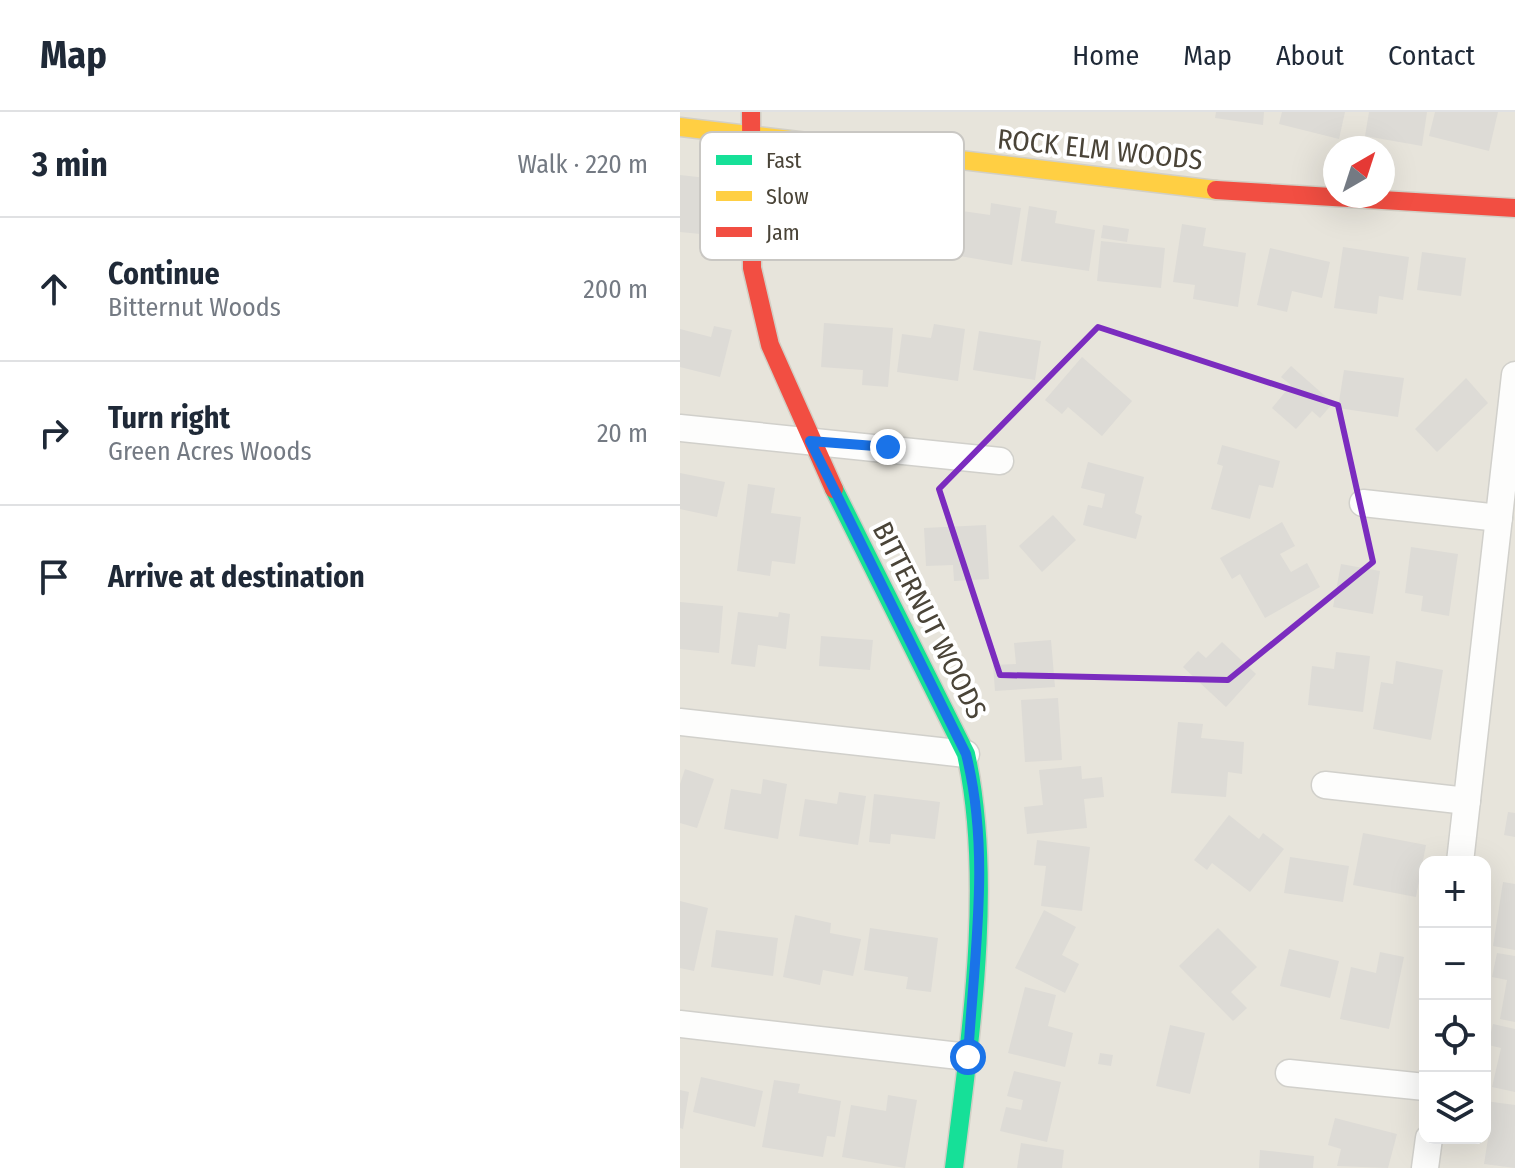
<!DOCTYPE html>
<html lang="en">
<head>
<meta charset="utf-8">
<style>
  body { margin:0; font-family:"Fira Sans Condensed",sans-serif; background:#f2f2f3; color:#1f2937 }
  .controls { position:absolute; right:24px; bottom:24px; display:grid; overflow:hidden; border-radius:16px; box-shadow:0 8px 32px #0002 }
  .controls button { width:72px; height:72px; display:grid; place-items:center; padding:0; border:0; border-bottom:2px solid #e0e1e3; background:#fff; color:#1f2937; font:40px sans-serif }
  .compass { position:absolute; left:643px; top:24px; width:72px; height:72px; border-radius:50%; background:#fff; box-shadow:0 8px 32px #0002; rotate:39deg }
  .stop { position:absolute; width:24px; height:24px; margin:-18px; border:6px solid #1a73e8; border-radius:50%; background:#fff }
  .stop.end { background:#1a73e8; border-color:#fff; box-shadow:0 2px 8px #0008 }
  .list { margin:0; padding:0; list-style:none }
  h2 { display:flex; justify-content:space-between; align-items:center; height:104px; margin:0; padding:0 32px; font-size:34px }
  h2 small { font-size:26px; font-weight:400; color:#747a83 }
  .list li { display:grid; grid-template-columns:52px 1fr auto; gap:24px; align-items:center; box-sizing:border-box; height:144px; padding:0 32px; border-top:2px solid #e0e1e3 }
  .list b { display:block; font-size:30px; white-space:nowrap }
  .list p { margin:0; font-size:26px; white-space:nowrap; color:#747a83 }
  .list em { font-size:26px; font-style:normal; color:#747a83 }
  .icon { flex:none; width:44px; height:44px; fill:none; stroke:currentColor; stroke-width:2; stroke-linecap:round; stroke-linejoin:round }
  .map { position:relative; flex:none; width:835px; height:1056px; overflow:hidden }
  header { display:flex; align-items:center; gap:48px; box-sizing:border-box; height:112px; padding:0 40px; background:#fff; border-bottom:2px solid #e0e1e3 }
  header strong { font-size:38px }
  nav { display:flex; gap:44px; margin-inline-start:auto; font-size:28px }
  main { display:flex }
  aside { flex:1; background:#fff }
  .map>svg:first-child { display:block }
</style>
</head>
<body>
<header>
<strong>Map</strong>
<nav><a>Home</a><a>Map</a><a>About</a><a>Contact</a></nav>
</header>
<main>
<aside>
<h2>3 min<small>Walk · 220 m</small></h2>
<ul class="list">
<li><svg class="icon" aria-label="ahead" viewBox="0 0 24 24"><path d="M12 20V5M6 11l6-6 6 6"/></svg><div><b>Continue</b><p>Bitternut Woods</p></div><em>200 m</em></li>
<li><svg class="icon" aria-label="right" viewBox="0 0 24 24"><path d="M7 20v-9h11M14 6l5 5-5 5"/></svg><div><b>Turn right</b><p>Green Acres Woods</p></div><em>20 m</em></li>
<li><svg class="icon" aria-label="arrive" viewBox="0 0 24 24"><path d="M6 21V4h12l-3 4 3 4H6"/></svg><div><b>Arrive at destination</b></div></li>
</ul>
</aside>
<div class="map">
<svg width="835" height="1056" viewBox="0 0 835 1056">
  <rect width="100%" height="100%" fill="#f3f2ee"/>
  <path fill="#e7e4db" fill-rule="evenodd" d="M0 0H835V1056H0ZM655 36H703V84H655ZM745 750H805V1026H745Z"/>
  <g fill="#dddbd6">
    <polygon points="536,0 584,0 583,13 535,6"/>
    <polygon points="602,0 665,0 659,27 599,12"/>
    <polygon points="689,0 747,0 742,34 685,24"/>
    <polygon points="755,0 818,0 809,39 749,24"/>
    <polygon points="0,63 36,67 31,123 0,120"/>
    <polygon points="311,91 341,96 332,153 268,142 275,98 310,103"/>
    <polygon points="349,94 377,99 375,111 415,118 409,159 341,149"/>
    <polygon points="502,112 526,116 523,134 566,141 558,195 513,187 515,173 493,170"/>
    <polygon points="423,113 449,117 447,130 421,126"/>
    <polygon points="421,129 485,136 481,176 417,169"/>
    <polygon points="663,135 729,145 723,188 699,184 697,202 654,196"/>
    <polygon points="590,136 650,150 642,186 612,179 607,200 577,193"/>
    <polygon points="742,140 786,146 781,184 737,178"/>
    <polygon points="144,211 213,216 208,275 182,273 183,258 141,255"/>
    <polygon points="254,212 285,217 278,269 217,260 222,222 251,226"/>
    <polygon points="34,214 52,218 40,265 0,255 0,217 31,225"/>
    <polygon points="299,219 361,229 355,268 293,258"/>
    <polygon points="402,245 452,289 422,324 388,295 382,302 365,288"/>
    <polygon points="611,254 653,291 640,306 632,299 616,317 592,296 611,273 601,265"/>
    <polygon points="664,258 724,266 718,305 658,296"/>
    <polygon points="786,266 808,291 757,340 735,317"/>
    <polygon points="542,333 600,349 593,376 579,373 570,407 531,397 543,354 537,352"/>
    <polygon points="408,350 464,365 455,401 462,404 456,427 403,413 408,393 422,396 425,382 401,376"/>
    <polygon points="0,361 45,370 37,405 0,397"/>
    <polygon points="68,372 95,376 91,401 121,405 115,452 92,449 90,464 57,459"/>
    <polygon points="373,403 396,428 362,460 339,434"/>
    <polygon points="602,410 615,434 600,442 611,460 627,451 640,475 585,506 560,462 552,467 540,446"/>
    <polygon points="306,413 309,467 274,469 273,453 246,454 244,416"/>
    <polygon points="731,435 778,442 769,504 741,499 743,484 725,481"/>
    <polygon points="661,452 700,459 693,502 653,495"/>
    <polygon points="0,490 43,494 39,541 0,537"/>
    <polygon points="58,500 98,505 99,500 110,502 106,537 78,533 75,555 51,552"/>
    <polygon points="141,524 193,528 190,558 139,554"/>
    <polygon points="371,528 375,575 315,579 313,553 336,552 334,531"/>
    <polygon points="542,530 576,562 546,595 503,555 518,539 526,546"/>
    <polygon points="656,540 690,544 683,600 628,593 632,554 654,557"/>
    <polygon points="716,549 763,558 751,628 693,617 701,570 713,572"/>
    <polygon points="378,586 382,648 345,650 341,588"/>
    <polygon points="498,610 523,612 521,626 564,630 562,662 548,660 546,685 491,681"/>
    <polygon points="401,654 402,667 422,665 424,685 404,687 407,716 347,722 344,695 363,693 359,658"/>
    <polygon points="5,657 34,667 17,716 0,711 0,672"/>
    <polygon points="83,667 107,672 98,727 44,717 51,677 81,682"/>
    <polygon points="159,680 186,684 178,733 119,724 125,687 157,692"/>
    <polygon points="194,682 260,690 255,727 211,722 210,732 189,730"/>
    <polygon points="828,700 835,701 835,725 824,723"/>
    <polygon points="549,703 579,727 583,721 604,737 570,780 532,751 527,758 514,748"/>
    <polygon points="683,721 746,733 736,785 673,773"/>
    <polygon points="357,728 410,735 402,799 361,794 366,754 354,753"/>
    <polygon points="610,745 669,754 663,790 604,781"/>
    <polygon points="823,770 835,772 835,838 813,834"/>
    <polygon points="0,789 28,796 14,859 0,856"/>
    <polygon points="364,798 396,815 382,843 399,852 385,881 335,856"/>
    <polygon points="115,803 151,811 150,821 181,827 173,864 143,858 140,873 103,865"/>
    <polygon points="190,816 258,826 251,880 226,877 228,865 184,858"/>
    <polygon points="538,816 577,855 551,880 567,896 553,909 499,854"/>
    <polygon points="36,818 98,826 93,864 31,855"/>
    <polygon points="609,837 659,849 650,886 600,874"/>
    <polygon points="700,840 724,845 709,917 660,907 671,855 696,861"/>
    <polygon points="817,841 835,844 835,910 820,907 827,868 812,865"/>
    <polygon points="345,875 376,883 368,914 393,921 385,955 328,941"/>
    <polygon points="813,912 835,917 835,980 812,975 821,936 808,933"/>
    <polygon points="490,913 525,921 510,982 476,974"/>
    <polygon points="420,941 433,943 431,954 418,952"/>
    <polygon points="334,959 381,970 367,1030 320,1019 326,995 341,998 343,988 327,984"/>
    <polygon points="21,965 83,979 75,1015 13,1000"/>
    <polygon points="94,968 120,972 118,981 161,989 155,1025 147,1024 143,1045 82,1035"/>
    <polygon points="0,978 9,980 3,1017 0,1016"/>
    <polygon points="208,983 237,988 225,1056 162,1045 171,993 206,999"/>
    <polygon points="805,989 835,993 835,1056 804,1052 810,1014 805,1014"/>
    <polygon points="655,1006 717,1022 708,1056 657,1054 661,1037 648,1033"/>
    <polygon points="341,1031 384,1038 382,1056 337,1056"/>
    <polygon points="580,1038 634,1044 633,1056 579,1056"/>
  </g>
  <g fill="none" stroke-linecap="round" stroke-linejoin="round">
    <defs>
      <g id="street">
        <polyline points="0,316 320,349"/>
        <polyline points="683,391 819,406"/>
        <polyline points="0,610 286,642"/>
        <polyline points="645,673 787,689"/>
        <polyline points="780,750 835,263"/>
        <polyline points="0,912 288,945"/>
        <polyline points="609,961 745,975"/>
        <polyline points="745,1056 749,1026"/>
      </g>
      <path id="fast" d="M154 377 286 642C314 770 290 927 274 1056"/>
      <polyline id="slow" points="0,15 536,78"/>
      <g id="jam">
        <polyline points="71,0 72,156 90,233 154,377"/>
        <polyline points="536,78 835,96"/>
      </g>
    </defs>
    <use href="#street" stroke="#d1d0cb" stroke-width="29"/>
    <use href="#fast" stroke="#d2cfc5" stroke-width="21"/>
    <use href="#slow" stroke="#d2cfc5" stroke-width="21"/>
    <use href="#jam" stroke="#d2cfc5" stroke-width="21"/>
    <use href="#street" stroke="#fdfdfc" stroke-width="26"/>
    <use href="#fast" stroke="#16e098" stroke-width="18"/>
    <use href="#slow" stroke="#ffcf43" stroke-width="18"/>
    <use href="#jam" stroke="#f24e42" stroke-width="18"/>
  </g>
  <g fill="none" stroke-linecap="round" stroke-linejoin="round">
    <path stroke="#1a73e8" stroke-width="10" d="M208 335 130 329 286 642C311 740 294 844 288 945"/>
  </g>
  <path fill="none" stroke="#7b2cbf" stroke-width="6" stroke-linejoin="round" d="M418 215 658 293 693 450 548 568 320 563 259 377Z"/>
  <g text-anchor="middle" stroke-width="8" stroke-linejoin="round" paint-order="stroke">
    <g font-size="28" fill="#4a4438" stroke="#fff">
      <text transform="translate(420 37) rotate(6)" y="10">ROCK ELM WOODS</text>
      <text transform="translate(250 508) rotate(63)" y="10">BITTERNUT WOODS</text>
    </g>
  </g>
  <rect x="20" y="20" width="264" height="128" rx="12" fill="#fff" stroke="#c9c7c3" stroke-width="2"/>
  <rect x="36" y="43" width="36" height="10" fill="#16e098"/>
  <rect x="36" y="79" width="36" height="10" fill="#ffcf43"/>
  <rect x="36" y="115" width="36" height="10" fill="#f24e42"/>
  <g font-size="22" fill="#4a4438">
    <text x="86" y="56">Fast</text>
    <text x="86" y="92">Slow</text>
    <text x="86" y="128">Jam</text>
  </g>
</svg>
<div class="controls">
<button>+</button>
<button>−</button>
<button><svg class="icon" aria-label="locate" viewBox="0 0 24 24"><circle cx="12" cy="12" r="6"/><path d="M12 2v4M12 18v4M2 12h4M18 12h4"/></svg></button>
<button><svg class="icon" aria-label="layers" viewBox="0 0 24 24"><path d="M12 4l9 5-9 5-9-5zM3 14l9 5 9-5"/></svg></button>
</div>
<svg class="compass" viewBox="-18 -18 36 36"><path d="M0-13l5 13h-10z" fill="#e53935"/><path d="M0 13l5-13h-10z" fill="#747a83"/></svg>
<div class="stop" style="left:288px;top:945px"></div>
<div class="stop end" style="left:208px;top:335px"></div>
</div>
</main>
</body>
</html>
